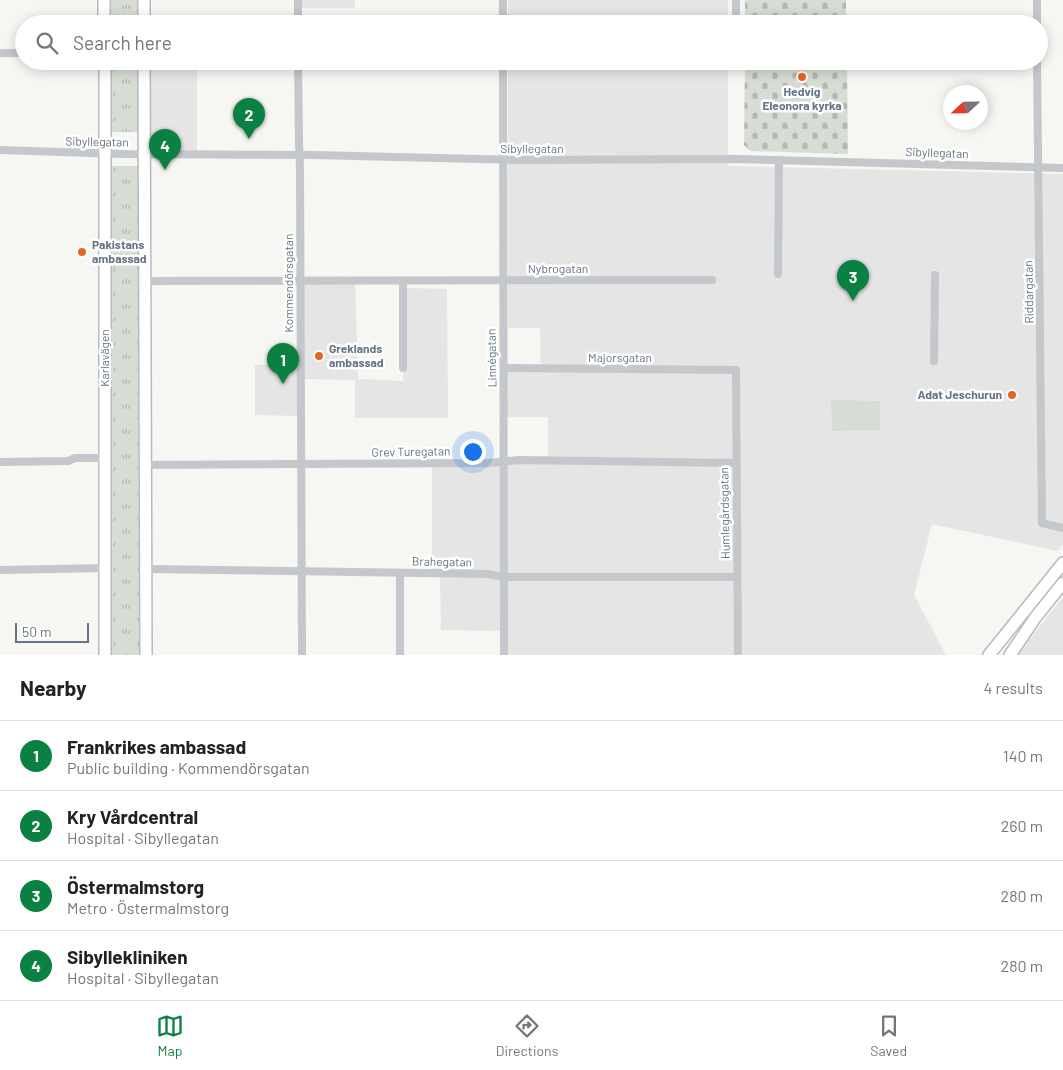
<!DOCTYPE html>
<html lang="en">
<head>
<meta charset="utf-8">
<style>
  body { margin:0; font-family:Barlow,sans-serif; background:#f2f2f2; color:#222 }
  .compass { position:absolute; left:943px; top:85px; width:45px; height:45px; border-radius:50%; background:#fff; box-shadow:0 2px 12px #0003; rotate:248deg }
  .scale { position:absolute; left:15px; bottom:12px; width:74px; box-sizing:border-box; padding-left:5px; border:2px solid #657384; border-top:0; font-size:14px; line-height:18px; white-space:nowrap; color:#657384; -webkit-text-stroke:4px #fff; paint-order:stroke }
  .you { position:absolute; left:472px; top:451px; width:18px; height:18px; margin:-12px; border:4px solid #fff; border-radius:50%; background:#1a73e8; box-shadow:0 0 0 8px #1a73e833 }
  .badge { display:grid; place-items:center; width:32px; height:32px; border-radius:50%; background:#0b8043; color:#fff; font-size:16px; font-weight:700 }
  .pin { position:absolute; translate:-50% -41px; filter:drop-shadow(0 1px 2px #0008) }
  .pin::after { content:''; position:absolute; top:26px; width:18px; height:15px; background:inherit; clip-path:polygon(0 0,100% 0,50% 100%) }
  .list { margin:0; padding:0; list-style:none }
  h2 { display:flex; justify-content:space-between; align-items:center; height:65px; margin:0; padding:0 20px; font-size:21px }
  h2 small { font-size:16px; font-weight:400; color:#767676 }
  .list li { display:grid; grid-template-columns:32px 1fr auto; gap:15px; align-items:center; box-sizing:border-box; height:70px; padding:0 20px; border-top:1px solid #e0e0e0 }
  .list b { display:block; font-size:19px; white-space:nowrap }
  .list p { margin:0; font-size:16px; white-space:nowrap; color:#767676 }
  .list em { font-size:16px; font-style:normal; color:#767676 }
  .icon { flex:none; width:28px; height:28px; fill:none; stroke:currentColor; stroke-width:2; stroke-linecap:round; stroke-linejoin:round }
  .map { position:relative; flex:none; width:1063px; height:655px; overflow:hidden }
  .search { position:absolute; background:#fff; box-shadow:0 2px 12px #0003; left:15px; right:15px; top:15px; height:55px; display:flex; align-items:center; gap:12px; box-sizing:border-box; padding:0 18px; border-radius:28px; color:#767676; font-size:19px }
  .sheet { height:345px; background:#fff }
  nav { display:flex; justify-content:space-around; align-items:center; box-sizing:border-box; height:70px; border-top:1px solid #e0e0e0; background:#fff; font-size:14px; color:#767676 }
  nav a { display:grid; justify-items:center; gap:2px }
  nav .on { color:#0b8043 }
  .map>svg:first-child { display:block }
</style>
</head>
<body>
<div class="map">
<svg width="1063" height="655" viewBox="0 0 1063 655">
  <defs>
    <pattern id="grass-tufts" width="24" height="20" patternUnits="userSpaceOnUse" patternTransform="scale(1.25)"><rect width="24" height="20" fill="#d7ddd4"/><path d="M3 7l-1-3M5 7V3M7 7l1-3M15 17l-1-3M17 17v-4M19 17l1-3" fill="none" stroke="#b2b8b2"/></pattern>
    <pattern id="cemetery-stones" width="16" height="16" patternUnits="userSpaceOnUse" patternTransform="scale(1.25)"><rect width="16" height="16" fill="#d7ddd4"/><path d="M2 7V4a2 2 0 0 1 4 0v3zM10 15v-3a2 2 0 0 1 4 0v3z" fill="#b2b8b2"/></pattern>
  </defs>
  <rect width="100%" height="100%" fill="#f6f6f3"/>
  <g fill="#e4e5e4">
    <rect x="301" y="0" width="54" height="8"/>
    <rect x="508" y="0" width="220" height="24"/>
    <polygon points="150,61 197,61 197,156 151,155"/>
    <polygon points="508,61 728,61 728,166 1063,174 1063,544 1058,551 932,524 914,595 946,655 503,655 503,631 441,630 440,572 432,572 432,462 548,461 548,417 505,417 505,367 541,367 540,328 508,328"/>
    <polygon points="301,280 355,280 358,379 403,381 404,288 447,289 448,418 355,418 355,380 302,379 302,416 255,415 255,365 302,365"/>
    <polygon points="1063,597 1063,655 1016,655 1041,625"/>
  </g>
  <g fill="url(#grass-tufts)">
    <rect x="109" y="0" width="29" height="24"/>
    <polygon points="109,61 138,61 138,132 110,132"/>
    <polygon points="112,166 138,166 139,655 111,655"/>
  </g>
  <g fill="url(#cemetery-stones)">
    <rect x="745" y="0" width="101" height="24"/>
    <polygon points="745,61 847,61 848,154 750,151 744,145"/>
  </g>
  <polygon fill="#d7ddd4" points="831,400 880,401 880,430 832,431"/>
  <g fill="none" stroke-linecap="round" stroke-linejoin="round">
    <defs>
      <g id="secondary">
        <polyline points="104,0 104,24"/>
        <polyline points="144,0 144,24"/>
        <polyline points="105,61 105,655"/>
        <polyline points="144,61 146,655"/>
        <polyline points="989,655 1063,563"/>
        <polyline points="1010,655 1035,618 1063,583"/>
      </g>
    </defs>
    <use href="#secondary" stroke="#b6bac0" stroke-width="14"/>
    <g stroke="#c4c7cb" stroke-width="8">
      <polyline points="298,0 298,24"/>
      <polyline points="503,0 503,24"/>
      <polyline points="736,0 736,24"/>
      <polyline points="1037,24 1037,0"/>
      <polyline points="0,53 24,53"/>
      <polyline points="298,61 299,141 300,169 302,655"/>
      <polyline points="503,61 504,655"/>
      <polyline points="1037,61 1042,523 1063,528"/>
      <polyline points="0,150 124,154 314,155 519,160 738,159 1063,168"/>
      <polyline points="778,274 779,160"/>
      <polyline points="145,281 712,280"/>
      <polyline points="934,361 935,275"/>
      <polyline points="403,368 403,281"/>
      <polyline points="504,368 736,370 738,655"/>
      <polyline points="0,462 68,461 75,458 105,458"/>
      <polyline points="145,465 488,463 519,460 736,463"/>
      <polyline points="146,569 488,574 504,577 737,577"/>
      <polyline points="0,570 105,568"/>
      <polyline points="400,573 400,655"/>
    </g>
    <use href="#secondary" stroke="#fff" stroke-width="11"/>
  </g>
  <g fill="#e46625" stroke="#fff" stroke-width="2">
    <circle cx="802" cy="77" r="5"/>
    <circle cx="82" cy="252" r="5"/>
    <circle cx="319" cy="356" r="5"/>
    <circle cx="1012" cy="395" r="5"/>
  </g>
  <g text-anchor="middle" stroke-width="5" stroke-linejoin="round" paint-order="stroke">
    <g font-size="12" font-weight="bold" fill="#657384" stroke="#fff" text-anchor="start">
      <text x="802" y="96" text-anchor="middle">Hedvig<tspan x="802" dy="14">Eleonora kyrka</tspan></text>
      <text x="92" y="249">Pakistans<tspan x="92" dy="14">ambassad</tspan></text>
      <text x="329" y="353">Greklands<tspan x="329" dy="14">ambassad</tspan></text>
      <text x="1002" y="399" text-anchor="end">Adat Jeschurun</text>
    </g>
    <g font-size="12" fill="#657384" stroke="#fff">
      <text transform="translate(97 142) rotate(1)" y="4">Sibyllegatan</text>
      <text x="532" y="153">Sibyllegatan</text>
      <text transform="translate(937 153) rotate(2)" y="4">Sibyllegatan</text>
      <text x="558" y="273">Nybrogatan</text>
      <text transform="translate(289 283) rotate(-90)" y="4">Kommendörsgatan</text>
      <text transform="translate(1029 292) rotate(-91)" y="4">Riddargatan</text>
      <text transform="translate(105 358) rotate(-90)" y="4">Karlavägen</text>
      <text transform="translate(492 358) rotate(-91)" y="4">Linnégatan</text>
      <text x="620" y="362">Majorsgatan</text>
      <text transform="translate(411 452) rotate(-1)" y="4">Grev Turegatan</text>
      <text transform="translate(725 513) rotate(-91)" y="4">Humlegårdsgatan</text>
      <text transform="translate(442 562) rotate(1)" y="4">Brahegatan</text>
    </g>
  </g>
</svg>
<svg class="compass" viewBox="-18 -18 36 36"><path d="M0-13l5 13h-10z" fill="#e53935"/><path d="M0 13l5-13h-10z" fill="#767676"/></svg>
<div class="scale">50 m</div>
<div class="you"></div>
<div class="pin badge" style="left:283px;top:384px">1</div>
<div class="pin badge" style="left:249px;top:139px">2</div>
<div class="pin badge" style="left:853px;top:301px">3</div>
<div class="pin badge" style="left:165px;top:170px">4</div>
<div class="search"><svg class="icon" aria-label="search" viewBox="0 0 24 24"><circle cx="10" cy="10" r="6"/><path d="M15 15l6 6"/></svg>Search here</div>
</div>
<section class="sheet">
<h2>Nearby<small>4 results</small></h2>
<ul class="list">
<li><span class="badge">1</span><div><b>Frankrikes ambassad</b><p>Public building · Kommendörsgatan</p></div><em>140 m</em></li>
<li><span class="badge">2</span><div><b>Kry Vårdcentral</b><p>Hospital · Sibyllegatan</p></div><em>260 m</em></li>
<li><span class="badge">3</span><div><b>Östermalmstorg</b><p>Metro · Östermalmstorg</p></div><em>280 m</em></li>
<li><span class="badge">4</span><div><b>Sibyllekliniken</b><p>Hospital · Sibyllegatan</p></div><em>280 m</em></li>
</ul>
</section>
<nav>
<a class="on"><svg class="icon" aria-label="map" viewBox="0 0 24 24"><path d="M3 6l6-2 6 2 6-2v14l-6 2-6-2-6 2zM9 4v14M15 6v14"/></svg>Map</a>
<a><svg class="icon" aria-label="directions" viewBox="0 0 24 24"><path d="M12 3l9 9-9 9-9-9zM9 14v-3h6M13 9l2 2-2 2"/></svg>Directions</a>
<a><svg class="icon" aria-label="saved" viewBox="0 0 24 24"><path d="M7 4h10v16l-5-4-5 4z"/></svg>Saved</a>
</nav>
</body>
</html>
